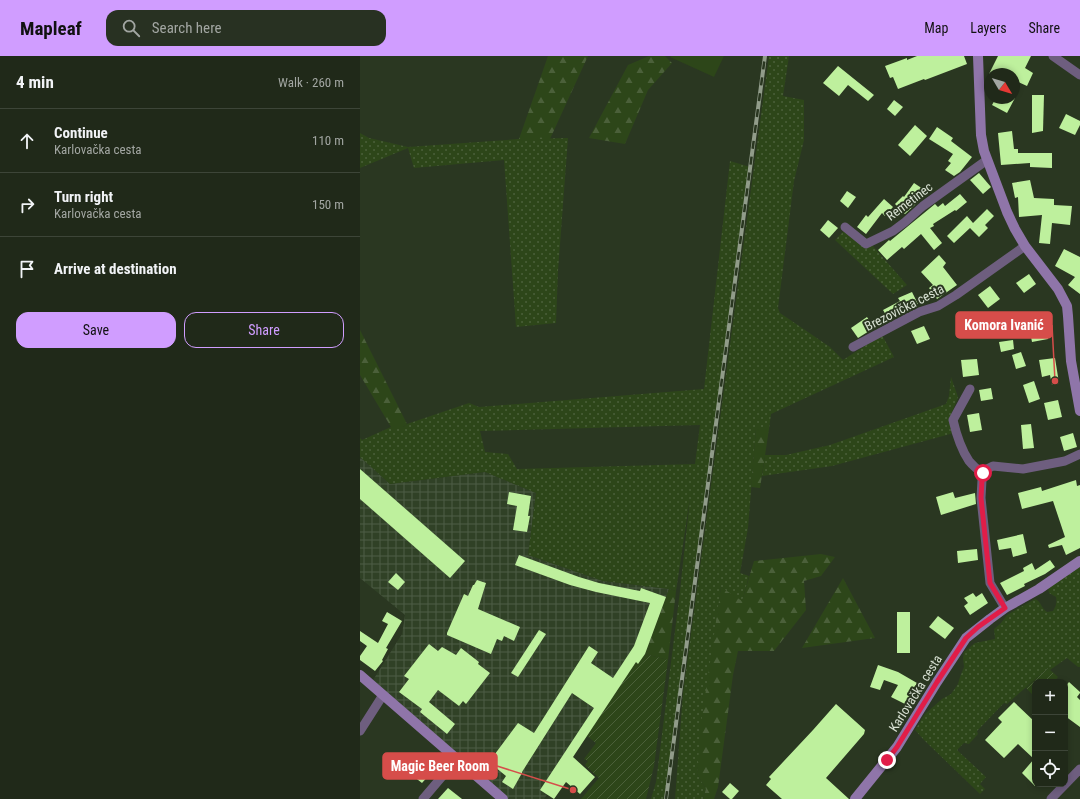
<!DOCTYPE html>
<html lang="en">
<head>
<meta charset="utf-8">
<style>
  body { margin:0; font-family:"Roboto Condensed",sans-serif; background:#283122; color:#f1f3f6 }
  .controls { position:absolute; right:12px; bottom:12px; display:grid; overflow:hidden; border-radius:8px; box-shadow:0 2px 6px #0003 }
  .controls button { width:36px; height:36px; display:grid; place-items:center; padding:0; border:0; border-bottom:1px solid #3d4538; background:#202919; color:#f1f3f6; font:20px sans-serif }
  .compass { position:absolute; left:624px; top:12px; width:36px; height:36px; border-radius:50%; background:#202919; box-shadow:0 2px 6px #0003; rotate:128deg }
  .stop { position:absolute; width:12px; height:12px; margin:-9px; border:3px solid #e11d48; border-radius:50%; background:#fff }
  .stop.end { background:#e11d48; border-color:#fff; box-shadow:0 1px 4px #0008 }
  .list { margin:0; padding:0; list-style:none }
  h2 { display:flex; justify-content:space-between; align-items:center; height:52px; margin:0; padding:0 16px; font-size:17px }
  h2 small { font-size:13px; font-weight:400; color:#a2a6a2 }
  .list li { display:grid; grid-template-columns:26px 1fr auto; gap:12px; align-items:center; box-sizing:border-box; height:64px; padding:0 16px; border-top:1px solid #3d4538 }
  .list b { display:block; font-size:15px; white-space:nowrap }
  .list p { margin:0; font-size:13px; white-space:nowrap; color:#a2a6a2 }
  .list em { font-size:13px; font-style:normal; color:#a2a6a2 }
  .actions { display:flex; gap:8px; padding:12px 16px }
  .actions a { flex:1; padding:9px 0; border:1px solid #d09dff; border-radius:12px; text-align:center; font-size:14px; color:#d09dff }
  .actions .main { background:#d09dff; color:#111 }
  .icon { flex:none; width:22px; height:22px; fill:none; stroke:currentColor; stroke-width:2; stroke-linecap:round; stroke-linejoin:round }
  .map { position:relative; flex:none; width:720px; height:743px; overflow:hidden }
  header { display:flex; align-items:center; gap:24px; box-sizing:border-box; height:56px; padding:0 20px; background:#d09dff; color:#111 }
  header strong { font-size:19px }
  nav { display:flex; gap:22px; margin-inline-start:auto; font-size:14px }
  .search { width:280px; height:36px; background:#283122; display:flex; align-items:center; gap:10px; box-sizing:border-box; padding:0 14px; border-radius:12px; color:#a2a6a2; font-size:15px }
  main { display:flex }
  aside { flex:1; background:#202919 }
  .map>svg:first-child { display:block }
</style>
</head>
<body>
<header>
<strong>Mapleaf</strong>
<div class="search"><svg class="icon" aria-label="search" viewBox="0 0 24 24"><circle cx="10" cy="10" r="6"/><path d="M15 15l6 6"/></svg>Search here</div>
<nav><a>Map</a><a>Layers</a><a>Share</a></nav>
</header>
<main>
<aside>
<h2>4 min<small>Walk · 260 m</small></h2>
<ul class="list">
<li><svg class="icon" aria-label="ahead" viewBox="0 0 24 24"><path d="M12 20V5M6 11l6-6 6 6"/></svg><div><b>Continue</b><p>Karlovačka cesta</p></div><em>110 m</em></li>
<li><svg class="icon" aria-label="right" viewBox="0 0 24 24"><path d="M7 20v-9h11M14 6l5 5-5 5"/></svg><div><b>Turn right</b><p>Karlovačka cesta</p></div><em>150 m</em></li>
<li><svg class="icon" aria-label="arrive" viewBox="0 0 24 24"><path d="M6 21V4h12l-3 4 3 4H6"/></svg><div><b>Arrive at destination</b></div></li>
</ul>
<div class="actions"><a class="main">Save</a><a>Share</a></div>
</aside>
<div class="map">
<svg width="720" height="743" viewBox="0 0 720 743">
  <defs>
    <pattern id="industrial-grid" width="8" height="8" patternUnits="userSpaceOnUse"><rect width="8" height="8" fill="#304126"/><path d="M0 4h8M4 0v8" fill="none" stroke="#4d5c45"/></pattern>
    <pattern id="grass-dots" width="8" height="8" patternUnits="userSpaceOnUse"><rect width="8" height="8" fill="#2d4619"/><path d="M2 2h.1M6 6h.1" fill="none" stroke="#4b603a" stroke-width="1.8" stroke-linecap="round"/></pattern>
    <pattern id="forest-firs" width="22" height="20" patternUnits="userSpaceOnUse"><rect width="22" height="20" fill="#2d4619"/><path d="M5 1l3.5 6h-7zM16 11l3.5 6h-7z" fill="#4b603a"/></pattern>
    <pattern id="garden-furrows" width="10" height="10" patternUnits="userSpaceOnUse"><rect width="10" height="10" fill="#2d4619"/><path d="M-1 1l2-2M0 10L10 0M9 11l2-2" fill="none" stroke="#4b603a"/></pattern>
  </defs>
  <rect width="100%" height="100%" fill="#2a3721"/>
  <polygon fill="url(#industrial-grid)" points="0,401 30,428 125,416 176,437 168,499 243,525 309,533 285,598 227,680 184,743 149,743 13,624 42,578 45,559 0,522"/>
  <g fill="url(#grass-dots)" fill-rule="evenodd">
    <polygon points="409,0 429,0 423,40 444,44 444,84 434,125 418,252 420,257 470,291 483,304 522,279 534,301 411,358 409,373 396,373 388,472 380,517 389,520 382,546 361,531 337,718 346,733 343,743 315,743 323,637"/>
    <polygon points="0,77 9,82 48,91 159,83 208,82 198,215 196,267 156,271 144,104 54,112 48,92 0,112"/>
    <path d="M370 105 390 111 315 667 304 743H291L296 726 320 535 330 442 316 535 309 533 243 525 168 499 176 437 125 416 30 428 0 401V382L2 384 31 371H43L47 368 109 347 119 351 344 333ZM340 369 335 408 157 413 148 398 125 396 120 375Z"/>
    <polygon points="485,174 512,189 547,229 533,238 475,184"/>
    <polygon points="591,321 598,341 589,364 594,377 472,410 402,420 405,399 426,399 470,389 586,348 589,340"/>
    <path d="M720 510V611H718L707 602 690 614 688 612 647 648 644 647 617 675 618 678 609 688 604 687 597 694 626 721 620 728 625 733 620 738 564 684 555 674 565 658 582 643 591 638 598 628 600 621 604 611 603 602 604 596 615 587 635 583 634 573 641 567 647 559 675 543C681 545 681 552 687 556L693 555C696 550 697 547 696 541L689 537 688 532Z"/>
  </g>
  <g fill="url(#forest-firs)">
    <polygon points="188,0 228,0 190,83 159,83"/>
    <polygon points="289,0 305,0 312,7 288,34 265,88 229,82 268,9"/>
    <polygon points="0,274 47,368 43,371 31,371 0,319"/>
    <polygon points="396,373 409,373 400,432 391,431"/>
    <polygon points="461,498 475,501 461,520 444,525 446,554 414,595 378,595 373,619 358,731 354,743 343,743 346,733 337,718 341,668 361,531 382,545 394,505"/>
    <polygon points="483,522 515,582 442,592"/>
    <polygon points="309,533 316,535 308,604 285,598"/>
  </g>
  <g fill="url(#garden-furrows)">
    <polygon points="285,598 308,604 294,710 286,743 221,743 239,722 225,709 228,705 224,703 236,687 227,680 276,606 278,608"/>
    <polygon points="688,612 698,621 694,626 675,626 675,641 666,632"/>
  </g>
  <polygon fill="#2d4619" points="311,0 364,0 354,21 310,1"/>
  <g fill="#bef09d">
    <polygon points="557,0 604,0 607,8 565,24 564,23 538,33 533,21 530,22 525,10 547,2 547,4"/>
    <polygon points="638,0 671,0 665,12 673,17 667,30 654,24 654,18 629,18"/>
    <polygon points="478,10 514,39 508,45 488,29 479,40 463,27"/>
    <polygon points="672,39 684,39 683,75 672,77"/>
    <polygon points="636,42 655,42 647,57 632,49"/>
    <polygon points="534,44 543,51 535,60 527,53"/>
    <polygon points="706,58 720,65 720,69 715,79 699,72"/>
    <polygon points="555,69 567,80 550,100 538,89"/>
    <polygon points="577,71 593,82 591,85 612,101 600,116 594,120 585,114 591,107 588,105 593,98 569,83"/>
    <polygon points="652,75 654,93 658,93 658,97 692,97 692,112 670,111 670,107 641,109 638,77"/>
    <polygon points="619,117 631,131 623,138 610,124"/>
    <polygon points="670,124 674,142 694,143 694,149 712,150 710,169 692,167 690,188 679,187 682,159 659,161 658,141 655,142 652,127"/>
    <polygon points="554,127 566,135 559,145 545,158 535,148 543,140 544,141"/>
    <polygon points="487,135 496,141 488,152 480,145"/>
    <polygon points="600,138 607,146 596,155 595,154 573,168 574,170 570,172 582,187 574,194 561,178 544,193 542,191 527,204 518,194 529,184 530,185 575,148 578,151 583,147 585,150"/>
    <polygon points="524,143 533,151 525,160 522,157 506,178 497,171 506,159 508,161"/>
    <polygon points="627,153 634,160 625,169 628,172 619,181 610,172 594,187 587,180 607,160 613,167"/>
    <polygon points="468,164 478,172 469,182 460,174"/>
    <polygon points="704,193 720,201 720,238 708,229 715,221 695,210"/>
    <polygon points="579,199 586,207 583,211 597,229 577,243 569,232 573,229 561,216"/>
    <polygon points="669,218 676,228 664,237 656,227"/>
    <polygon points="630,230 640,243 628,252 618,239"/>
    <polygon points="552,236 558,248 538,257 538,258 529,264 523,254 540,245 538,242"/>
    <polygon points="507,261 514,272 498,282 491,272"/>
    <polygon points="685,267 688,283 672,286 669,270"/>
    <polygon points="564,270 570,283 557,288 551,275"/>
    <polygon points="653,284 654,293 641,296 639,286"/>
    <polygon points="661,296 666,310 656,313 652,299"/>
    <polygon points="695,302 699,327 692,329 690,319 682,321 679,304"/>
    <polygon points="617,303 619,319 603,321 601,304"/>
    <polygon points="674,325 680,343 669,347 663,329"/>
    <polygon points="631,332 633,343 621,345 619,334"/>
    <polygon points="698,344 702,361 688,364 684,347"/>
    <polygon points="619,357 622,374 610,376 607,359"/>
    <polygon points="671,368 674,392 663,393 661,369"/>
    <polygon points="713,377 717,391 704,395 700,381"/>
    <polygon points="0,413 105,505 90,522 0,443"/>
    <polygon points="716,424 717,430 720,429 720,492 706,499 702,489 689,492 688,489 705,481 693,445 662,453 658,437 681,431 682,435"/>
    <polygon points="149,436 171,440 168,460 170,460 167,476 153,474 157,450 147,448"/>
    <polygon points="593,436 595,442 615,437 616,448 581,459 576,441"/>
    <polygon points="663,478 667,497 653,501 651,492 639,494 637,484"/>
    <polygon points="617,493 618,504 598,507 597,495"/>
    <polygon points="159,499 219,521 239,527 280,535 281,532 306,541 285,598 278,608 276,606 213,701 235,721 220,738 206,726 194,743 180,734 234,652 212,637 162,716 162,717 153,733 142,726 146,720 129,706 158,667 174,677 229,590 238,596 231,607 253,622 274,590 290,547 236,536 210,529 155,509"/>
    <polygon points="690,504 695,511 685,518 664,528 665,530 647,539 640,527 664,515 663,512 672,507 675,514"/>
    <polygon points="36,517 45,526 38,534 28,526"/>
    <polygon points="117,524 126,527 118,553 160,571 154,585 144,580 142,585 137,583 131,598 87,579 87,577 104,538 108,540 113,529 114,529"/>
    <polygon points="613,537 616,541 622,537 628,547 610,559 604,550 608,547 604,542"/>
    <polygon points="27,556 42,565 26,592 28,593 22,604 23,605 15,615 0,604 0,600 7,590 0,585 0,575 18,587 28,568 22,565"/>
    <rect x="537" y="556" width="13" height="41"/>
    <polygon points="578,560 594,572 585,583 569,571"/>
    <polygon points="179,574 186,578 158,621 151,617"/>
    <polygon points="69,588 78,595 82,591 96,599 101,592 119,606 118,608 130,617 106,648 103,645 99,650 78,634 69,646 95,668 87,678 60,656 62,653 39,636 49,623 44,620"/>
    <polygon points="518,609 538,616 557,627 545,648 531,641 538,629 524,624 520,634 510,631"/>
    <polygon points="709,626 720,636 720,637 717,641 720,644 720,671 705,660 705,631"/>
    <polygon points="654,646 675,666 675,730 662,717 674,703 658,688 644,702 625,684 642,666 638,662"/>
    <polygon points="476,648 505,674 504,678 466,722 489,743 422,743 406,729 411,723 409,721 453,674"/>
    <polygon points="61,711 70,718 62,727 53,720"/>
    <polygon points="370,727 379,735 372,743 370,743 362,736"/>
    <polygon points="88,732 102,743 78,743"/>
  </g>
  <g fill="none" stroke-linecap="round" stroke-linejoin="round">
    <g stroke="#6e5e7f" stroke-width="9">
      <polyline points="693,0 720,19"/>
      <polyline points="485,171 506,188 533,175 545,166 563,150 627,104"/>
      <polyline points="493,291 559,256 578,250 596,239 665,190"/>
      <path d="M610 333 593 364C596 377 601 393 609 405 613 410 618 414 623 417L622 424 621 442 630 527 645 552"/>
      <polyline points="623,417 627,413 633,410 663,413 705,405 720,398"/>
      <polyline points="0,675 23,639"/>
      <polyline points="63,743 97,703"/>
      <polyline points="691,743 720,713"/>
    </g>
    <g stroke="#8f75a9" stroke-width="10">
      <polyline points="618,0 621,79 624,95 647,156 655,173 665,190 698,233 707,250 708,260 711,305 720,355"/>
      <polyline points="0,619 143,743"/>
      <polyline points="495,743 537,691 577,626 606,582 630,563 645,552 679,533 720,505"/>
    </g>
    <defs>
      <polyline id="rail" points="306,743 405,0"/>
    </defs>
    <use href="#rail" stroke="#919c8a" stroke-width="4"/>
    <use href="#rail" stroke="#2a3721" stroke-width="2.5" stroke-dasharray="8" stroke-linecap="butt"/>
  </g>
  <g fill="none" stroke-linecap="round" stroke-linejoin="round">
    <polyline stroke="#e11d48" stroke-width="5" points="527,704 537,691 577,626 606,582 618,571 645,552 630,527 621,442 622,424 623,417"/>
  </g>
  <g text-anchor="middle" stroke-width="4" stroke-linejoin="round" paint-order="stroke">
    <g font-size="13" fill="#d8e1d3" stroke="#2a3721">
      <text transform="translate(549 145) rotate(-37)" y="5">Remetinec</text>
      <text transform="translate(544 251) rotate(-27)" y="5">Brezovička cesta</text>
      <text transform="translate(555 637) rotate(-58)" y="5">Karlovačka cesta</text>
    </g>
  </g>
  <path fill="none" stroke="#d64d4a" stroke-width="1.5" d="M695 325L692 269M213 734L137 710"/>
  <g fill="#d64d4a" stroke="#2a3721" stroke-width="1.5">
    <circle cx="695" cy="325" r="4"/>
    <circle cx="213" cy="734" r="4"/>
  </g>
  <g fill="#d64d4a" stroke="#d64d4a" stroke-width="1.5">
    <rect x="596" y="256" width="96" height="26" rx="4"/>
    <rect x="23" y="697" width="114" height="26" rx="4"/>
  </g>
  <g font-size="14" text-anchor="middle" font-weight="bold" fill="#fff">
    <text x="644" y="274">Komora Ivanić</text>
    <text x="80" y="715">Magic Beer Room</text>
  </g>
</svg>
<div class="controls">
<button>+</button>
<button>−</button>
<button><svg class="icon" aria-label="locate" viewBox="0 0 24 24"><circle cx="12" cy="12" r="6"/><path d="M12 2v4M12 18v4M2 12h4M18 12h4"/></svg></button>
</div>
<svg class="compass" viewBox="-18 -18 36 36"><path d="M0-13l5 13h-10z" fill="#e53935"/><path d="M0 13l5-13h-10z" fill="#a2a6a2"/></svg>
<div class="stop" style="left:623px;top:417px"></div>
<div class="stop end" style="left:527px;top:704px"></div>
</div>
</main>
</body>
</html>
